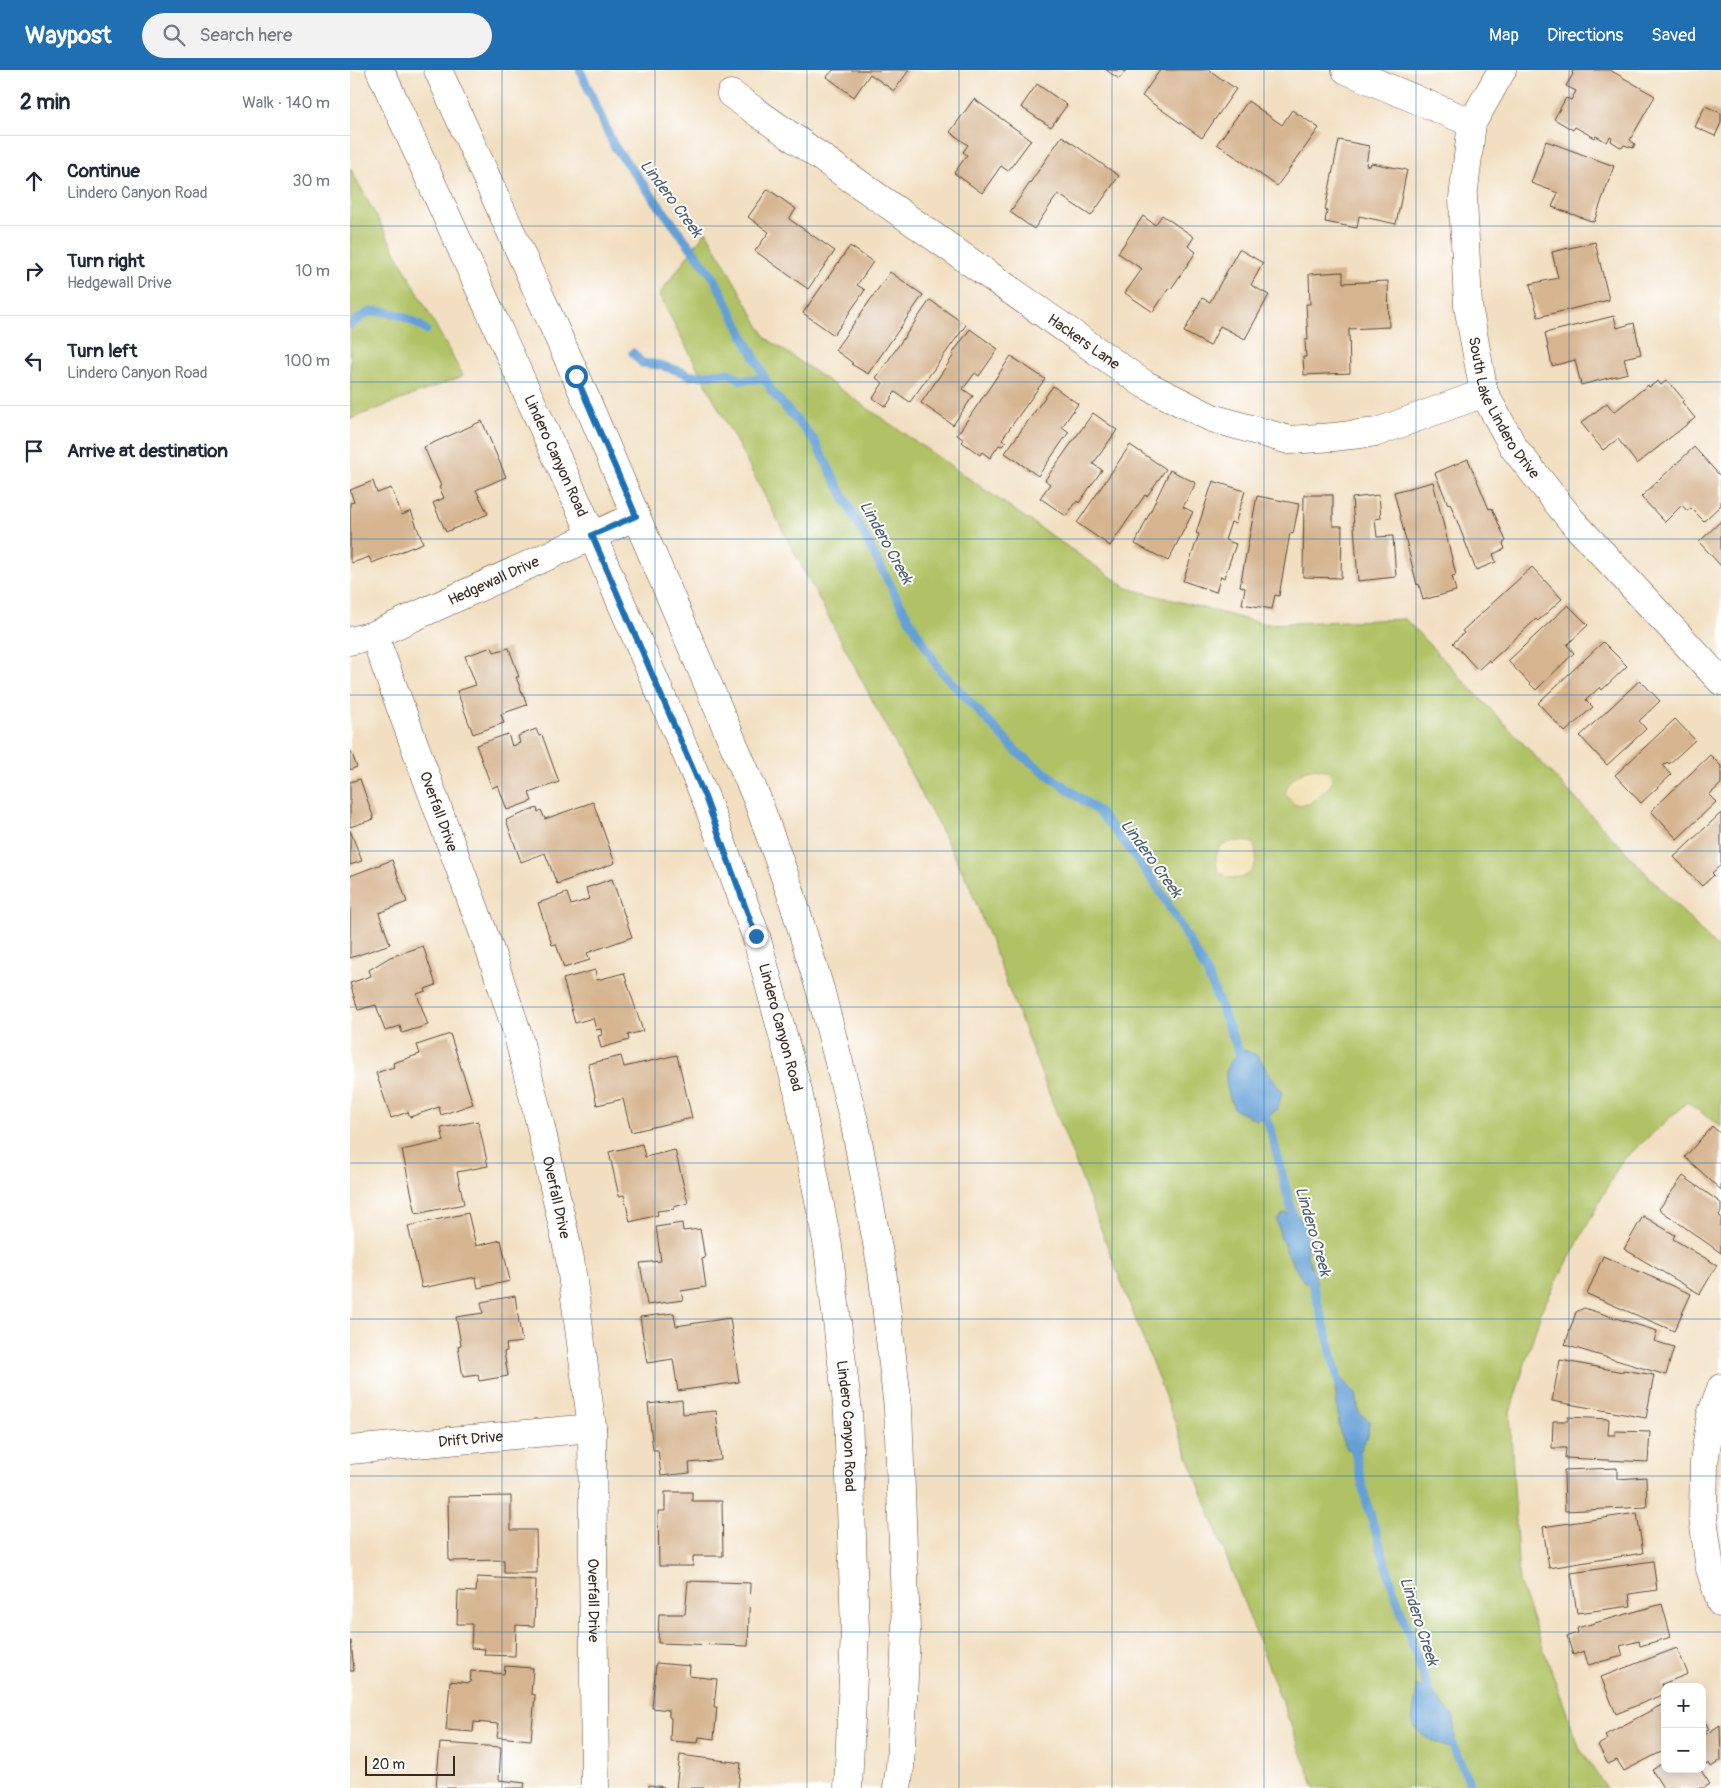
<!DOCTYPE html>
<html lang="en">
<head>
<meta charset="utf-8">
<style>
  body { margin:0; font-family:Pangolin,sans-serif; background:#f2f2f3; color:#1f2937 }
  .controls { position:absolute; right:15px; bottom:15px; display:grid; overflow:hidden; border-radius:10px; box-shadow:0 2px 12px #0003 }
  .controls button { width:45px; height:45px; display:grid; place-items:center; padding:0; border:0; border-bottom:1px solid #e0e1e3; background:#fff; color:#1f2937; font:25px sans-serif }
  .scale { position:absolute; left:15px; bottom:12px; width:90px; box-sizing:border-box; padding-left:5px; border:2px solid #3b2a1e; border-top:0; font-size:14px; line-height:18px; white-space:nowrap; color:#3b2a1e; -webkit-text-stroke:4px #fff; paint-order:stroke }
  .stop { position:absolute; width:15px; height:15px; margin:-11px; border:4px solid #1f6fb2; border-radius:50%; background:#fff }
  .stop.end { background:#1f6fb2; border-color:#fff; box-shadow:0 1px 5px #0008 }
  .list { margin:0; padding:0; list-style:none }
  h2 { display:flex; justify-content:space-between; align-items:center; height:65px; margin:0; padding:0 20px; font-size:21px }
  h2 small { font-size:16px; font-weight:400; color:#747a83 }
  .list li { display:grid; grid-template-columns:32px 1fr auto; gap:15px; align-items:center; box-sizing:border-box; height:90px; padding:0 20px; border-top:1px solid #e0e1e3 }
  .list b { display:block; font-size:19px; white-space:nowrap }
  .list p { margin:0; font-size:16px; white-space:nowrap; color:#747a83 }
  .list em { font-size:16px; font-style:normal; color:#747a83 }
  .icon { flex:none; width:28px; height:28px; fill:none; stroke:currentColor; stroke-width:2; stroke-linecap:round; stroke-linejoin:round }
  .map { position:relative; flex:none; width:1371px; height:1718px; overflow:hidden }
  header { display:flex; align-items:center; gap:30px; box-sizing:border-box; height:70px; padding:0 25px; background:#1f6fb2; color:#fff }
  header strong { font-size:24px }
  nav { display:flex; gap:28px; margin-inline-start:auto; font-size:18px }
  .search { width:350px; height:45px; background:#f2f2f3; display:flex; align-items:center; gap:12px; box-sizing:border-box; padding:0 18px; border-radius:28px; color:#747a83; font-size:19px }
  main { display:flex }
  aside { flex:1; background:#fff }
  .map>svg:first-child { display:block }
</style>
</head>
<body>
<header>
<strong>Waypost</strong>
<div class="search"><svg class="icon" aria-label="search" viewBox="0 0 24 24"><circle cx="10" cy="10" r="6"/><path d="M15 15l6 6"/></svg>Search here</div>
<nav><a>Map</a><a>Directions</a><a>Saved</a></nav>
</header>
<main>
<aside>
<h2>2 min<small>Walk · 140 m</small></h2>
<ul class="list">
<li><svg class="icon" aria-label="ahead" viewBox="0 0 24 24"><path d="M12 20V5M6 11l6-6 6 6"/></svg><div><b>Continue</b><p>Lindero Canyon Road</p></div><em>30 m</em></li>
<li><svg class="icon" aria-label="right" viewBox="0 0 24 24"><path d="M7 20v-9h11M14 6l5 5-5 5"/></svg><div><b>Turn right</b><p>Hedgewall Drive</p></div><em>10 m</em></li>
<li><svg class="icon" aria-label="left" viewBox="0 0 24 24"><path d="M17 20v-9H6M10 6l-5 5 5 5"/></svg><div><b>Turn left</b><p>Lindero Canyon Road</p></div><em>100 m</em></li>
<li><svg class="icon" aria-label="arrive" viewBox="0 0 24 24"><path d="M6 21V4h12l-3 4 3 4H6"/></svg><div><b>Arrive at destination</b></div></li>
</ul>
</aside>
<div class="map">
<svg width="1371" height="1718" viewBox="0 0 1371 1718">
  <rect width="100%" height="100%" fill="#fff"/>
  <filter id="ink" filterUnits="userSpaceOnUse"><feTurbulence type="fractalNoise" baseFrequency=".02" numOctaves="2"/><feDisplacementMap in="SourceGraphic" scale="10" xChannelSelector="R" yChannelSelector="G"/><feConvolveMatrix kernelMatrix="1 2 1 2 8 2 1 2 1" color-interpolation-filters="sRGB"/></filter>
  <filter id="wash" filterUnits="userSpaceOnUse"><feTurbulence type="fractalNoise" baseFrequency=".0096" numOctaves="4" result="noise"/><feDisplacementMap in="SourceGraphic" scale="20" xChannelSelector="R" yChannelSelector="G"/><feGaussianBlur stdDeviation="1.12" result="paint"/><feColorMatrix in="noise" values="0 0 0 0 0 0 0 0 0 0 0 0 0 0 0 0 0 1.4 0 .05"/><feComposite in="paint" operator="in"/></filter>
  <g filter="url(#wash)">
    <rect width="100%" height="100%" fill="#f2dfc1"/>
    <g fill="#b0c265" stroke="#767642">
      <polygon points="0,98 113,306 0,349"/>
      <polygon points="356,161 416,268 777,518 914,554 1055,549 1371,882 1371,1057 1337,1032 1271,1092 1192,1239 1160,1342 1169,1512 1230,1679 1256,1718 965,1718 618,812 309,225"/>
    </g>
    <g fill="#eeda9e" stroke="#94825e">
      <path d="M965 698 979 701 982 709 981 715 959 734 945 735 935 723C939 709 950 700 965 698Z"/>
      <path d="M888 771 902 772C913 789 901 815 878 807 875 806 871 803 868 801 863 781 868 773 888 771Z"/>
    </g>
    <g fill="#65a0d5" stroke="#50657a">
      <path d="M894 980 907 985 932 1022 928 1039 919 1045 906 1050 884 1039C875 1014 868 996 894 980Z"/>
      <path d="M934 1143 946 1144 956 1155 957 1185 967 1213 954 1212C943 1196 928 1168 927 1149Z"/>
      <polygon points="990,1308 1006,1323 1009,1343 1019,1351 1018,1364 1010,1382 997,1379 990,1363 985,1317"/>
      <path d="M1066 1615 1087 1627 1104 1648 1105 1669 1098 1678C1085 1672 1060 1664 1063 1646 1064 1634 1067 1626 1066 1615Z"/>
    </g>
    <g fill="none" stroke-linecap="round" stroke-linejoin="round">
      <g stroke="#65a0d5" stroke-width="9">
        <polyline points="230,0 264,76 364,208 422,322 464,370 548,530 589,599 667,682 749,742 776,774 809,819 856,901 894,994"/>
        <path d="M0 255C6 251 14 244 20 242 38 238 62 249 76 260"/>
        <polyline points="283,283 292,293 309,295 330,301 341,306 380,303 391,310 410,309 417,312"/>
        <polyline points="911,1036 920,1058 945,1153"/>
        <polyline points="959,1202 978,1269 991,1322"/>
        <polyline points="1002,1369 1015,1427 1045,1524 1082,1631"/>
        <polyline points="1097,1663 1122,1718"/>
      </g>
    </g>
    <g id="blocks">
      <g fill="#d5b48f">
        <polygon points="483,0 559,0 544,21 520,4 504,27 477,7"/>
        <polygon points="756,0 776,0 769,9"/>
        <polygon points="810,0 859,0 886,19 852,68 792,26"/>
        <polygon points="1223,0 1260,0 1305,26 1280,70 1285,74 1283,78 1274,75 1272,78 1261,71 1262,68 1260,67 1257,72 1246,66 1245,68 1225,57 1223,60 1204,49 1216,28 1221,30 1226,21 1216,16 1223,4 1222,3"/>
        <polygon points="687,14 717,35 701,57 671,37"/>
        <polygon points="624,29 681,70 658,101 651,96 632,123 604,103 617,85 613,82 618,75 600,62"/>
        <polygon points="898,31 932,55 942,40 969,58 927,116 867,74"/>
        <polygon points="1355,36 1371,43 1371,53 1365,66 1345,57"/>
        <polygon points="712,66 769,106 741,146 708,124 684,159 660,142"/>
        <polygon points="989,70 1019,76 1016,95 1020,96 1021,93 1057,100 1046,154 1009,146 1007,158 975,152 977,140 975,140"/>
        <polygon points="1196,71 1264,96 1244,152 1202,137 1208,123 1181,113"/>
        <polygon points="418,119 446,139 439,149 485,181 458,219 405,181 419,162 398,147"/>
        <polygon points="812,145 844,167 838,176 846,182 821,219 819,218 803,242 775,223 792,199 768,183 793,146 805,155"/>
        <polygon points="1245,172 1259,230 1188,247 1180,214 1208,208 1202,182"/>
        <polygon points="500,176 523,192 507,215 515,220 484,265 453,243"/>
        <polygon points="889,179 913,193 901,215 919,225 895,269 870,256 860,276 834,262 852,228 860,232"/>
        <polygon points="540,202 573,225 518,304 501,294 503,293 485,280"/>
        <polygon points="993,202 993,213 1038,211 1039,257 999,259 1000,303 954,305 953,287 956,287 955,270 958,270 956,234 960,234 959,204"/>
        <polygon points="580,230 616,255 560,332 545,322 536,337 523,328 533,313 526,308"/>
        <polygon points="1264,246 1267,258 1284,253 1291,284 1274,288 1278,303 1231,315 1225,290 1202,296 1195,263"/>
        <polygon points="620,259 648,279 629,306 625,303 613,319 623,326 603,355 571,333 604,285 602,284"/>
        <polygon points="661,286 695,309 652,369 656,372 652,376 649,375 640,388 632,382 630,385 612,372 614,370 607,365"/>
        <polygon points="1317,310 1334,330 1332,332 1345,348 1287,394 1268,369 1253,380 1231,353 1257,333 1264,342 1298,315 1299,317 1308,311 1311,315"/>
        <polygon points="703,316 728,334 712,357 719,362 688,406 655,383"/>
        <polygon points="743,343 767,360 743,394 752,400 729,433 727,431 716,446 690,428 700,414 695,410"/>
        <polygon points="132,351 156,407 126,420 138,444 96,462 83,433 94,428 89,417 91,416 74,377"/>
        <polygon points="780,375 816,399 797,426 795,425 760,476 727,453"/>
        <polygon points="1344,377 1371,407 1371,435 1354,451 1341,438 1337,441 1332,435 1315,452 1291,427"/>
        <polygon points="1118,389 1139,439 1142,438 1156,471 1153,473 1155,479 1143,484 1146,492 1126,500 1100,433 1098,434 1085,403"/>
        <polygon points="820,400 846,413 833,437 843,442 818,491 785,474"/>
        <polygon points="23,411 27,423 41,418 52,445 61,441 73,473 22,493 19,487 2,493 0,489 0,433 4,432 0,420"/>
        <polygon points="863,411 895,421 885,454 881,452 875,470 886,474 874,508 871,506 866,522 833,511 849,464 846,463"/>
        <polygon points="1083,412 1106,505 1102,506 1106,521 1073,530 1069,514 1067,515 1044,422"/>
        <polygon points="954,425 983,425 983,456 992,456 991,508 953,507"/>
        <polygon points="1029,425 1031,448 1025,449 1027,467 1043,466 1046,507 1008,511 1002,428"/>
        <polygon points="907,426 949,434 943,464 940,463 929,526 925,525 922,539 892,534 895,518 890,516"/>
        <polygon points="1371,451 1371,496 1349,472"/>
        <polygon points="1182,497 1212,529 1188,551 1186,549 1140,592 1139,590 1128,600 1103,573 1114,563 1112,561"/>
        <polygon points="1218,535 1238,555 1217,575 1224,583 1186,620 1158,591"/>
        <polygon points="1253,572 1277,596 1252,620 1250,617 1236,630 1243,637 1215,662 1188,633"/>
        <polygon points="142,577 144,582 159,578 169,607 166,607 177,635 151,644 154,653 123,664 107,621 126,615 115,586"/>
        <polygon points="1290,610 1310,631 1289,651 1296,659 1257,695 1230,666"/>
        <polygon points="1325,649 1345,670 1319,694 1317,692 1313,696 1321,705 1291,733 1265,705"/>
        <polygon points="186,659 189,666 192,665 209,712 179,723 182,731 157,740 148,715 142,718 126,675 158,664 162,676 170,673 168,666"/>
        <polygon points="0,679 7,697 0,700"/>
        <polygon points="1360,685 1371,696 1371,714 1359,725 1366,732 1327,769 1301,741"/>
        <polygon points="10,709 24,749 0,757 0,712"/>
        <polygon points="243,732 265,793 207,814 195,783 171,792 156,750 187,738 188,742 191,740 195,749"/>
        <polygon points="1371,743 1371,795 1362,803 1364,805 1352,816 1324,787"/>
        <polygon points="0,760 12,791 0,795"/>
        <polygon points="42,790 57,832 29,843 40,874 0,888 0,806"/>
        <polygon points="262,809 282,867 237,883 240,890 214,898 206,874 202,875 188,833 217,823 221,835 239,829 236,818"/>
        <polygon points="73,876 86,915 75,919 76,921 67,924 78,955 52,963 50,956 35,961 26,935 8,940 0,913 21,906 19,900 40,887"/>
        <polygon points="245,900 247,910 274,903 293,961 278,965 279,970 251,978 248,966 252,965 251,959 246,960 243,948 225,953 213,909"/>
        <polygon points="100,964 123,1034 91,1045 89,1037 60,1047 58,1042 41,1048 26,1003 44,997 43,993 70,984 67,975"/>
        <polygon points="327,985 342,1048 281,1062 273,1029 247,1035 238,994 271,986 274,997"/>
        <polygon points="128,1051 138,1096 107,1102 114,1134 66,1144 52,1080 94,1071 91,1058"/>
        <polygon points="1362,1056 1371,1064 1371,1120 1335,1087"/>
        <polygon points="292,1074 295,1087 325,1080 338,1133 324,1137 324,1139 307,1141 308,1145 280,1152 274,1125 269,1126 259,1082"/>
        <polygon points="1333,1106 1371,1133 1371,1142 1369,1145 1371,1147 1371,1183 1309,1139"/>
        <polygon points="118,1143 126,1176 151,1170 160,1211 128,1218 126,1207 72,1218 58,1156"/>
        <polygon points="1293,1146 1325,1165 1323,1169 1367,1195 1350,1224 1274,1179"/>
        <polygon points="332,1153 333,1161 350,1159 355,1188 352,1189 356,1217 331,1221 333,1230 297,1235 290,1193 311,1191 306,1157"/>
        <polygon points="1253,1186 1341,1224 1324,1261 1237,1224"/>
        <polygon points="165,1226 172,1272 156,1274 157,1281 154,1282 158,1306 129,1311 128,1305 113,1307 108,1276 111,1275 106,1247 133,1243 131,1232"/>
        <polygon points="1234,1238 1307,1261 1304,1271 1324,1277 1316,1305 1215,1275 1226,1242"/>
        <polygon points="324,1243 326,1256 380,1248 389,1312 328,1321 323,1289 297,1293 290,1247"/>
        <polygon points="1210,1290 1273,1302 1273,1300 1304,1305 1296,1348 1202,1331"/>
        <polygon points="332,1330 333,1344 366,1341 371,1390 339,1393 340,1403 311,1406 308,1380 303,1380 298,1334"/>
        <polygon points="1218,1347 1259,1349 1258,1365 1265,1365 1265,1361 1300,1362 1298,1392 1215,1388 1216,1378 1202,1378 1203,1351 1218,1351"/>
        <polygon points="1267,1398 1267,1409 1296,1407 1297,1437 1215,1441 1214,1400"/>
        <polygon points="315,1422 342,1422 342,1431 372,1431 373,1486 343,1486 343,1496 309,1496 308,1441 315,1441"/>
        <polygon points="161,1426 161,1460 186,1460 187,1503 154,1503 154,1490 99,1491 98,1427"/>
        <polygon points="1287,1443 1293,1483 1199,1498 1193,1457"/>
        <polygon points="1303,1491 1307,1520 1279,1524 1281,1536 1227,1543 1221,1503"/>
        <polygon points="127,1507 186,1510 184,1556 166,1555 165,1586 134,1585 135,1579 121,1578 122,1554 107,1554 108,1521 126,1522"/>
        <polygon points="338,1511 400,1513 398,1576 308,1573 309,1544 335,1544"/>
        <polygon points="1312,1534 1321,1567 1290,1576 1289,1571 1270,1576 1273,1586 1238,1595 1234,1581 1223,1585 1217,1566 1228,1563 1227,1558"/>
        <polygon points="0,1571 1,1571 4,1601 0,1601"/>
        <polygon points="1327,1578 1338,1604 1312,1614 1315,1624 1266,1644 1251,1607"/>
        <polygon points="306,1593 340,1596 339,1606 367,1609 364,1637 367,1637 364,1669 349,1667 348,1673 320,1671 321,1648 319,1647 319,1640 302,1638"/>
        <polygon points="155,1596 183,1598 181,1624 185,1625 181,1670 147,1667 149,1654 124,1652 123,1662 96,1660 100,1611 120,1613 121,1601 154,1604"/>
        <polygon points="1315,1633 1315,1680 1274,1701 1267,1690 1258,1694 1248,1675 1257,1670 1255,1665"/>
        <polygon points="1352,1646 1359,1659 1352,1662"/>
        <polygon points="1370,1655 1371,1690 1361,1697 1359,1693 1352,1697 1352,1667"/>
        <polygon points="90,1673 151,1677 149,1710 175,1713 174,1718 86,1718"/>
        <polygon points="330,1685 391,1693 388,1718 326,1718"/>
        <polygon points="1315,1692 1315,1699 1350,1699 1360,1714 1354,1718 1313,1718 1302,1700"/>
        <polygon points="299,1715 314,1717 314,1718 299,1718"/>
      </g>
    </g>
  </g>
  <g filter="url(#ink)">
    <use href="#blocks" fill-opacity="0" stroke="#564536" stroke-width="1"/>
    <g fill="none" stroke-linecap="round" stroke-linejoin="round">
      <defs>
        <g id="minor">
          <polyline points="996,0 1122,53"/>
          <path id="s1" d="M1152 0 1122 53 1113 128 1118 236 1134 323 1164 378 1222 451 1371 611"/>
          <path id="s2" d="M381 24 794 314 862 348 939 370 984 367 1027 362 1134 323"/>
          <path id="s3" d="M24 565 142 886 167 962 189 1049 220 1189 242 1358 245 1718"/>
          <path id="s4" d="M0 571 24 565 286 446"/>
          <polyline points="1371,1318 1361,1345 1354,1393 1353,1448 1360,1499 1371,1533"/>
          <path id="s5" d="M0 1380 242 1358"/>
        </g>
        <g id="secondary">
          <path id="s6" d="M30 0 242 465 355 727 406 866 448 1021 478 1177 498 1342 505 1561 498 1718"/>
          <polyline points="88,0 226,306 407,729 440,821 470,919 505,1055 532,1200 548,1338 556,1561 550,1697 547,1718"/>
        </g>
      </defs>
      <use href="#minor" stroke="#564536" stroke-width="29"/>
      <use href="#secondary" stroke="#564536" stroke-width="29"/>
      <use href="#minor" stroke="#fff" stroke-width="28"/>
      <use href="#secondary" stroke="#fff" stroke-width="28"/>
    </g>
  </g>
  <g fill="none" stroke-linecap="round" stroke-linejoin="round" filter="url(#ink)">
    <polyline stroke="#1f6fb2" stroke-width="6" points="226,306 286,446 242,465 355,727 406,866"/>
  </g>
  <path fill="none" stroke="#1f6fb2" stroke-width="1" stroke-opacity="0.55" d="M152 0V1718M305 0V1718M457 0V1718M609 0V1718M762 0V1718M914 0V1718M1066 0V1718M1219 0V1718M0 156H1371M0 312H1371M0 469H1371M0 625H1371M0 781H1371M0 937H1371M0 1093H1371M0 1249H1371M0 1406H1371M0 1562H1371"/>
  <g text-anchor="middle" stroke-width="4" stroke-linejoin="round" paint-order="stroke">
    <g font-size="15" fill="#3b2a1e" stroke="#fff">
      <text dy="5" stroke="none"><textPath href="#s2" startOffset="431">Hackers Lane</textPath></text>
      <text dy="5" stroke="none"><textPath href="#s1" startOffset="354">South Lake Lindero Drive</textPath></text>
      <text dy="5" stroke="none"><textPath href="#s6" startOffset="424">Lindero Canyon Road</textPath></text>
      <text dy="5" stroke="none"><textPath href="#s4" startOffset="156">Hedgewall Drive</textPath></text>
      <text dy="5" stroke="none"><textPath href="#s3" startOffset="188">Overfall Drive</textPath></text>
      <text dy="5" stroke="none"><textPath href="#s6" startOffset="1039">Lindero Canyon Road</textPath></text>
      <text dy="5" stroke="none"><textPath href="#s3" startOffset="592">Overfall Drive</textPath></text>
      <text dy="5" stroke="none"><textPath href="#s6" startOffset="1444">Lindero Canyon Road</textPath></text>
      <text dy="5" stroke="none"><textPath href="#s5" startOffset="121">Drift Drive</textPath></text>
      <text dy="5" stroke="none"><textPath href="#s3" startOffset="998">Overfall Drive</textPath></text>
    </g>
    <g font-size="16" font-style="italic" fill="#4e5f70" stroke="#fff">
      <text transform="translate(322 128) rotate(53)" y="6">Lindero Creek</text>
      <text transform="translate(537 472) rotate(61)" y="6">Lindero Creek</text>
      <text transform="translate(802 788) rotate(54)" y="6">Lindero Creek</text>
      <text transform="translate(964 1161) rotate(74)" y="6">Lindero Creek</text>
      <text transform="translate(1070 1551) rotate(72)" y="6">Lindero Creek</text>
    </g>
  </g>
</svg>
<div class="controls">
<button>+</button>
<button>−</button>
</div>
<div class="scale">20 m</div>
<div class="stop" style="left:226px;top:306px"></div>
<div class="stop end" style="left:406px;top:866px"></div>
</div>
</main>
</body>
</html>
